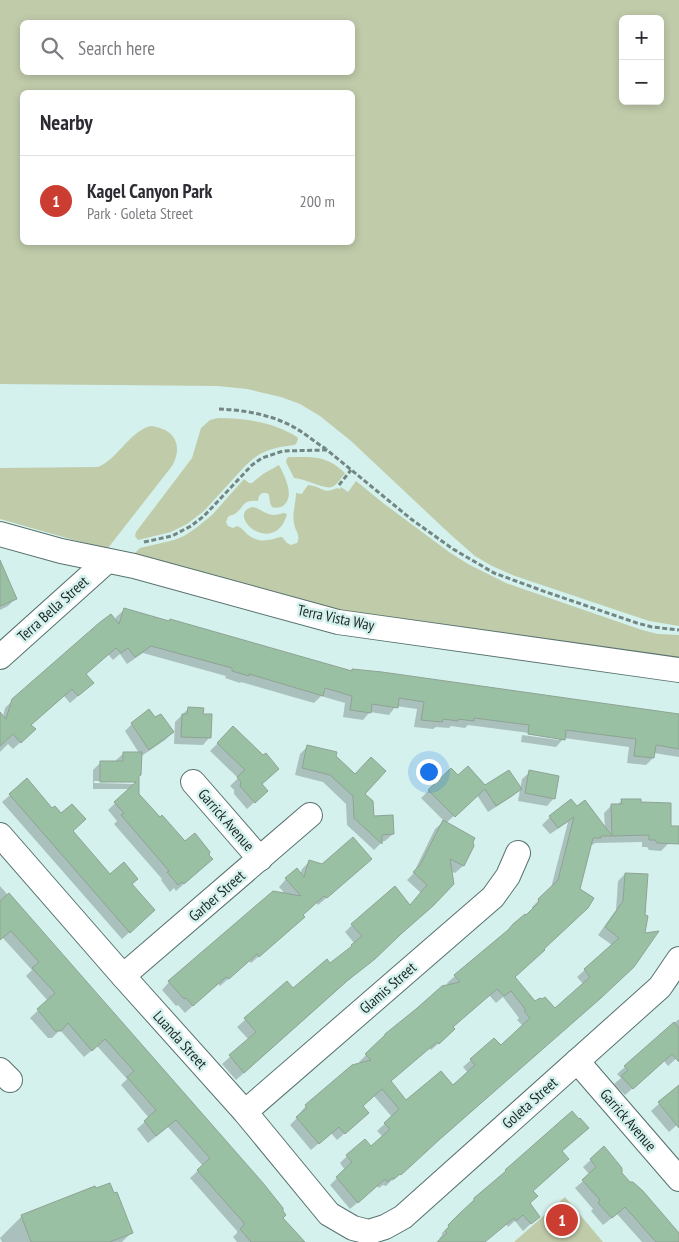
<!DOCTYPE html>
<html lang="en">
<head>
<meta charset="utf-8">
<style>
  body { margin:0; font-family:"PT Sans Narrow",sans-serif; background:#f2f2f3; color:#2b2b33 }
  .controls { position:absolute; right:15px; top:15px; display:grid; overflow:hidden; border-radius:8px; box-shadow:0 2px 8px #0003 }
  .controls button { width:45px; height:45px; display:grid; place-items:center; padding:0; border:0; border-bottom:1px solid #e1e1e2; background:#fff; color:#2b2b33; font:25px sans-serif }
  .you { position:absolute; left:428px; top:771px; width:18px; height:18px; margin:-12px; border:4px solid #fff; border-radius:50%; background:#1a73e8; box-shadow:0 0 0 8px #1a73e833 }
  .badge { display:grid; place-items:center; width:32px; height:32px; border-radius:50%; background:#ca3d30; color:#fff; font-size:16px; font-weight:700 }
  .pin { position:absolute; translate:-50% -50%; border:2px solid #fff; box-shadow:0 1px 5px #0006 }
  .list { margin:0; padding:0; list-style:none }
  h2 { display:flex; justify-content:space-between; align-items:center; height:65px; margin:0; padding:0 20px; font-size:21px }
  h2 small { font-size:16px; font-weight:400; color:#7c7c81 }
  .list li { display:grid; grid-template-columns:32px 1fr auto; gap:15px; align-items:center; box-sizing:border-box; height:90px; padding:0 20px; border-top:1px solid #e1e1e2 }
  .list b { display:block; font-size:19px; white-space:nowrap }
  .list p { margin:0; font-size:16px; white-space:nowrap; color:#7c7c81 }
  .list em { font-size:16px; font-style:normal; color:#7c7c81 }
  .icon { flex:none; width:28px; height:28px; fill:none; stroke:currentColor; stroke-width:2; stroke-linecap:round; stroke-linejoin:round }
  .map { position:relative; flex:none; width:679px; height:1242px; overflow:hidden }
  .search { position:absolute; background:#fff; box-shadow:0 2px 8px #0003; left:20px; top:20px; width:335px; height:55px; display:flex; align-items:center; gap:12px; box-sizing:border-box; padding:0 18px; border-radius:8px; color:#7c7c81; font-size:19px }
  .panel { position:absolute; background:#fff; box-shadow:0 2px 8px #0003; left:20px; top:90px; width:335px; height:155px; border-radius:8px }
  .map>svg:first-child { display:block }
</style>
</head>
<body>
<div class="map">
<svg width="679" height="1242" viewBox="0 0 679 1242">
  <rect width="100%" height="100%" fill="#d4f1ed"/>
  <g fill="#c0cbaa" fill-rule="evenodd">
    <path d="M0 0H679V626L649 621 515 576 492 566 475 556 451 535 351 441 320 416 300 404 281 397 247 389 218 386 0 384ZM623 19H660V101H623ZM22 22H352V72H22ZM22 92H352V242H22Z"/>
    <path d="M218 418C245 418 274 422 297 437L298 439 296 444 294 445 280 447 269 450 260 454 253 459 245 466 204 511 187 524 171 532 138 540 135 536 136 532 192 458 201 428 210 420Z"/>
    <path d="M150 426C174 428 184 445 172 466L108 548 105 549 0 519V468L98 467C118 459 128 433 150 426Z"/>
    <path d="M289 457C314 457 326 455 345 473 342 477 337 485 332 487 325 490 304 478 294 478L286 462 287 458Z"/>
    <path d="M279 465C284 475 296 496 283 506 279 508 276 508 272 507L270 503 269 495 267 493H262L259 496 258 501C242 500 246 505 236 513 234 515 230 515 228 517L226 522 228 526 233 528 237 526C242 528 243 530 247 534 258 543 268 541 280 537H282L287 543 291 545 297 543C301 535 295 531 294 523 292 513 296 503 296 493L302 494 303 492 308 485C322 486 322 495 337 488L340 489 341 487 348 492 356 481 383 503 449 552 468 564 506 583 642 630 658 634 679 635V664L372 621 132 556 140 548 174 540 184 536 196 528 212 515 244 479 249 483H252L263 474Z"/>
    <path d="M253 507C268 512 267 518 284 513L287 514C285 521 282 527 276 531 255 543 230 511 253 507Z"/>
    <polygon points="565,1197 603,1242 514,1242"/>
  </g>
  <g fill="#0003" fill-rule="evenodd">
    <polygon points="0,575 16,598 8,606 0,610"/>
    <polygon points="124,610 351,672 352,670 679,715 679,757 654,753 653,758 646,765 627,763 629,747 564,738 556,747 521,742 522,735 559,740 559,738 522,732 468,725 465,728 451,726 449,728 436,727 433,729 414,727 417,709 396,706 389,715 370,712 363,720 343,717 345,703 321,696 314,703 241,682 240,683 225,678 226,676 143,653 127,664 120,654 113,660 108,654 85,674 85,690 70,703 64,696 30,725 26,737 13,749 8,744 0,752 0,714 3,717 5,708 13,700 115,621 116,617"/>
    <polygon points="188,709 202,715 210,737 203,745 174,744 175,722"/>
    <path d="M155 719 173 732 165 740 140 757 137 776V794L204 866 176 891 174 888 170 892 161 880 162 879 114 824 117 821 108 810 130 789H93V770L101 762H116V760L124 753H139L125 731 132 724ZM94 781H134V784L94 783Z"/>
    <polygon points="233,728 261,784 259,798 247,809 234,794 234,790 230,786 238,778 210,751"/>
    <polygon points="308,746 335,756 363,794 373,817 393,834 385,841 381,842 381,843 374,850 347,825 346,804 323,782 295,775 300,754"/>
    <polygon points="451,769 458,777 485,787 520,789 513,796 488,812 477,795 446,823 472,842 473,847 463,866 455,873 450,871 432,906 236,1080 222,1064 249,1040 237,1027 287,982 293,990 330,965 346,952 355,944 345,932 352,925 410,906 421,893 407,880 413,874 435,829 444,821 421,798"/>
    <polygon points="530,772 554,798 547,806 518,801 522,779"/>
    <polygon points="10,795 52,810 110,876 131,884 146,917 122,939 2,802"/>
    <path d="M622 800 640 803 669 843 661 851 649 850 647 847H642V842L595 843 592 845H589L514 978 535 1003 555 1010 584 985 577 977 612 945 598 935 616 910 618 881 625 874 643 935 430 1147 392 1181V1180L386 1186 383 1185 379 1188 377 1186 350 1209 330 1185 345 1170 340 1163 347 1156 371 1148 383 1137 377 1131 392 1117 374 1096 362 1106 360 1120 337 1140 331 1133 311 1150 290 1125 300 1115 299 1114 306 1106 361 1064 359 1062 366 1055 449 986 447 983 455 976 526 916 532 911V907L551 888 568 822 550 834 542 825 550 817 571 801 577 808 605 828 604 813 612 805H617ZM489 995 496 1003 503 997 519 1018 517 1020 523 1026 501 1047 494 1039 463 1067 468 1073 453 1086 405 1102 389 1082 429 1048 431 1050 446 1037 452 1027Z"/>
    <polygon points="310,861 322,865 363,867 318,905 316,902 301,915 296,924 251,963 249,961 220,986 218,983 185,1013 178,1005 176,1006 162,990 169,982 286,895 279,887 286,879 300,875 302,869"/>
    <polygon points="0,886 262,1184 282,1218 303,1242 237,1242 233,1237 237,1233 237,1231 190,1178 203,1166 168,1127 148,1143 137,1129 149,1118 121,1085 127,1079 97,1046 84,1057 60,1030 52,1038 48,1038 30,1018 48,1001 26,976 32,970 2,937 0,939"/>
    <polygon points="679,1019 679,1056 668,1066 664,1061 625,1095 614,1084 621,1078 617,1074"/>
    <polygon points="675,1089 679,1093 679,1123 669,1132 651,1111"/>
    <polygon points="604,1148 621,1174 679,1234 679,1242 642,1242 617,1214 603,1225 591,1211 593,1209 575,1188 590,1175 583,1167"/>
    <polygon points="561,1151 532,1191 528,1204 539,1216 523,1231 515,1221 508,1227 506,1224 484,1242 439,1242 440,1241 439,1239 442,1235 442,1233 475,1199 506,1171"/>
    <polygon points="94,1187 132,1232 122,1242 2,1242 0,1238 21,1217"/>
  </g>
  <g fill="#9ac0a4" stroke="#8fa394" fill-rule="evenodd">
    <polygon points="0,560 17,599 0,606"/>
    <polygon points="124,608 169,621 170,619 352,671 352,669 382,672 679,714 679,749 656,745 654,758 634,756 636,739 566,730 565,740 528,734 529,725 474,718 474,721 458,719 458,721 443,719 442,722 421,720 424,702 399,698 398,708 372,704 371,713 350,710 352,696 325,688 323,696 249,674 249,676 232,671 232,668 151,646 135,657 128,648 121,653 116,648 86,674 94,683 78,696 72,689 31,725 36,729 21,743 13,734 0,746 0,712 6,719 12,699 99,623 111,614 119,624"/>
    <polygon points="188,707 204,708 203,714 212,714 211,738 181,737 182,714 187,714"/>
    <polygon points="149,709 155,717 161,714 174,732 149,750 131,723"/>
    <polygon points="233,726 263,755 266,753 279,769 262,784 268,791 255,803 240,786 241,782 237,777 245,770 217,743"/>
    <polygon points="307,745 337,752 336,756 355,774 371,757 386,771 365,794 373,801 374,816 393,815 394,834 382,835 382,844 354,818 353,796 330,775 302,768"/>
    <polygon points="123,752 142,752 141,775 139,776 139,794 160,817 162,815 185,841 195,833 210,852 209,855 213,859 184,884 182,882 178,885 167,872 169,871 121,815 124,813 114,802 136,782 100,782 100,761 123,761"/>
    <polygon points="468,766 485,785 509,770 522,789 496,806 485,789 455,817 428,790 451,768 458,775"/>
    <polygon points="529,770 559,776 555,799 525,793"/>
    <polygon points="27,778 52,808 55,806 61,813 72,804 86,819 73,831 110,874 124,862 138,879 132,884 155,910 130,933 9,794"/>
    <path d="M571 799 577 806 585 800 612 836H601V838H593L580 889 594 898 588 908 544 949 545 950 515 977 535 1001 540 998 542 999 545 997 555 1008 590 977 584 969 619 938 605 927 623 901 625 873 648 874 645 915 648 916 645 933 659 931 634 967 601 998 439 1140 401 1175 400 1174 394 1179 392 1178 387 1182 385 1179 358 1203 336 1177 352 1162 346 1155 365 1139 371 1146 390 1129 384 1123 399 1109 382 1089 363 1106 369 1113 345 1134 339 1127 319 1144 296 1117 307 1108 305 1105 352 1065 371 1060 365 1054 385 1035V1034L416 1009 442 986 460 982 454 975 508 930 513 924 525 914 526 915 539 902 538 899 558 880 574 817 558 828 549 816ZM497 989 504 996 511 991 526 1010 524 1011 530 1018 501 1045 494 1038 470 1059 475 1065 453 1085 441 1071 406 1100 391 1081 437 1042 439 1044 455 1029 453 1027Z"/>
    <polygon points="621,799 641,799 641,802 671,803 671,826 679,826 679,844 657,843 655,840 649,840 649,835 612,836 611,804 622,804"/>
    <polygon points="443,820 475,838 473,842 474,846 464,866 450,859 454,884 433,906 401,934 375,959 347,981 244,1073 229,1055 256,1032 244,1018 287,981 293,988 327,959 330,963 352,946 351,945 362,936 351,924 395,886 410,905 427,885 413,872 420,865"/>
    <polygon points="353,837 372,859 327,898 324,896 303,915 305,917 259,957 257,954 229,979 226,977 193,1006 186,998 184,999 168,981 273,891 301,896 285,878 297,868 304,877 309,860 322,864"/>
    <polygon points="9,893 263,1183 283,1208 283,1211 286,1215 283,1218 305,1242 251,1242 240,1229 244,1225 244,1223 197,1170 210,1158 176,1120 156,1136 144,1121 156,1110 127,1077 134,1071 105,1039 92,1051 68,1023 61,1031 55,1031 37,1009 55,993 32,968 39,962 11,931 0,940 0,901"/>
    <polygon points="674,1022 679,1028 679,1062 672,1054 633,1089 621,1076 628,1070 624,1066"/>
    <polygon points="679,1085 679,1128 658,1102"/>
    <polygon points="572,1111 579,1119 580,1118 589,1128 562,1151 569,1159 533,1191 538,1196 530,1203 540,1217 531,1224 523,1215 516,1221 514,1218 485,1242 437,1242 447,1233 445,1231 449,1227 448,1225 458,1215 474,1200 474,1198 506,1171 505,1170"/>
    <polygon points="604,1146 622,1168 622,1173 630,1182 633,1182 643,1191 679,1233 679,1242 656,1242 625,1207 612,1218 598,1203 600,1200 582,1180 596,1167 590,1159"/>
    <polygon points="110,1183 114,1193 117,1192 133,1233 110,1242 31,1242 21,1215 95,1186 96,1188"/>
  </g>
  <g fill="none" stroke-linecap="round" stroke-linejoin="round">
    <defs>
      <g id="minor">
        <polyline points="0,534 61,551 134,566 338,622 679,670"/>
        <polyline points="0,657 107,561"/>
        <polyline points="193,782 260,859"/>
        <polyline points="0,835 123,976 245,1112 329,1214 353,1228 369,1232 385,1227 403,1217 660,987 679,959"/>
        <polyline points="123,976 310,815"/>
        <polyline points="577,1061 679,1179"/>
        <polyline points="0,1070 10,1080"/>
        <polyline points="245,1112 493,897 508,876 518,853"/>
      </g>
    </defs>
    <use href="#minor" stroke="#58726e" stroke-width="26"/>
    <g stroke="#738683" stroke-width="3" stroke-dasharray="5 2.5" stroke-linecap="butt">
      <path d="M219 409C245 410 274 415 297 429 307 435 316 443 326 449"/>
      <polyline points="339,485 351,470"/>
      <polyline points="144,542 172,536 191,526 204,516 252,465 262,458 283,451 327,450 411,519 453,549 494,573 546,592 637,623 652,627 679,630"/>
    </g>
    <use href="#minor" stroke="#fff" stroke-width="24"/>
  </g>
  <g text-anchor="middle" stroke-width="5" stroke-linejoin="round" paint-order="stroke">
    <g font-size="15" fill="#1b2624" stroke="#d4f1ed">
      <text transform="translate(53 609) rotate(-42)" y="5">Terra Bella Street</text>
      <text transform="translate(336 618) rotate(12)" y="5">Terra Vista Way</text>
      <text transform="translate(226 820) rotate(49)" y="5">Garrick Avenue</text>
      <text transform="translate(217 896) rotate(-41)" y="5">Garber Street</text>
      <text transform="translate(388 988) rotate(-41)" y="5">Glamis Street</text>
      <text transform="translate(180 1040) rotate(48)" y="5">Luanda Street</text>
      <text transform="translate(530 1103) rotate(-42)" y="5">Goleta Street</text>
      <text transform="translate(628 1120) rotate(49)" y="5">Garrick Avenue</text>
    </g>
  </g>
</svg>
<div class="controls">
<button>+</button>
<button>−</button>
</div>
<div class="you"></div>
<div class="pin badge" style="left:562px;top:1220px">1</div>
<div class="search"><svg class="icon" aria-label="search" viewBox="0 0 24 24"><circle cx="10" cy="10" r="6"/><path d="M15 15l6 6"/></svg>Search here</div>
<section class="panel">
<h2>Nearby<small></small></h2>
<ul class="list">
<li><span class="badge">1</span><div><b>Kagel Canyon Park</b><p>Park · Goleta Street</p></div><em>200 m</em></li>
</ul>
</section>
</div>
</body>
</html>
